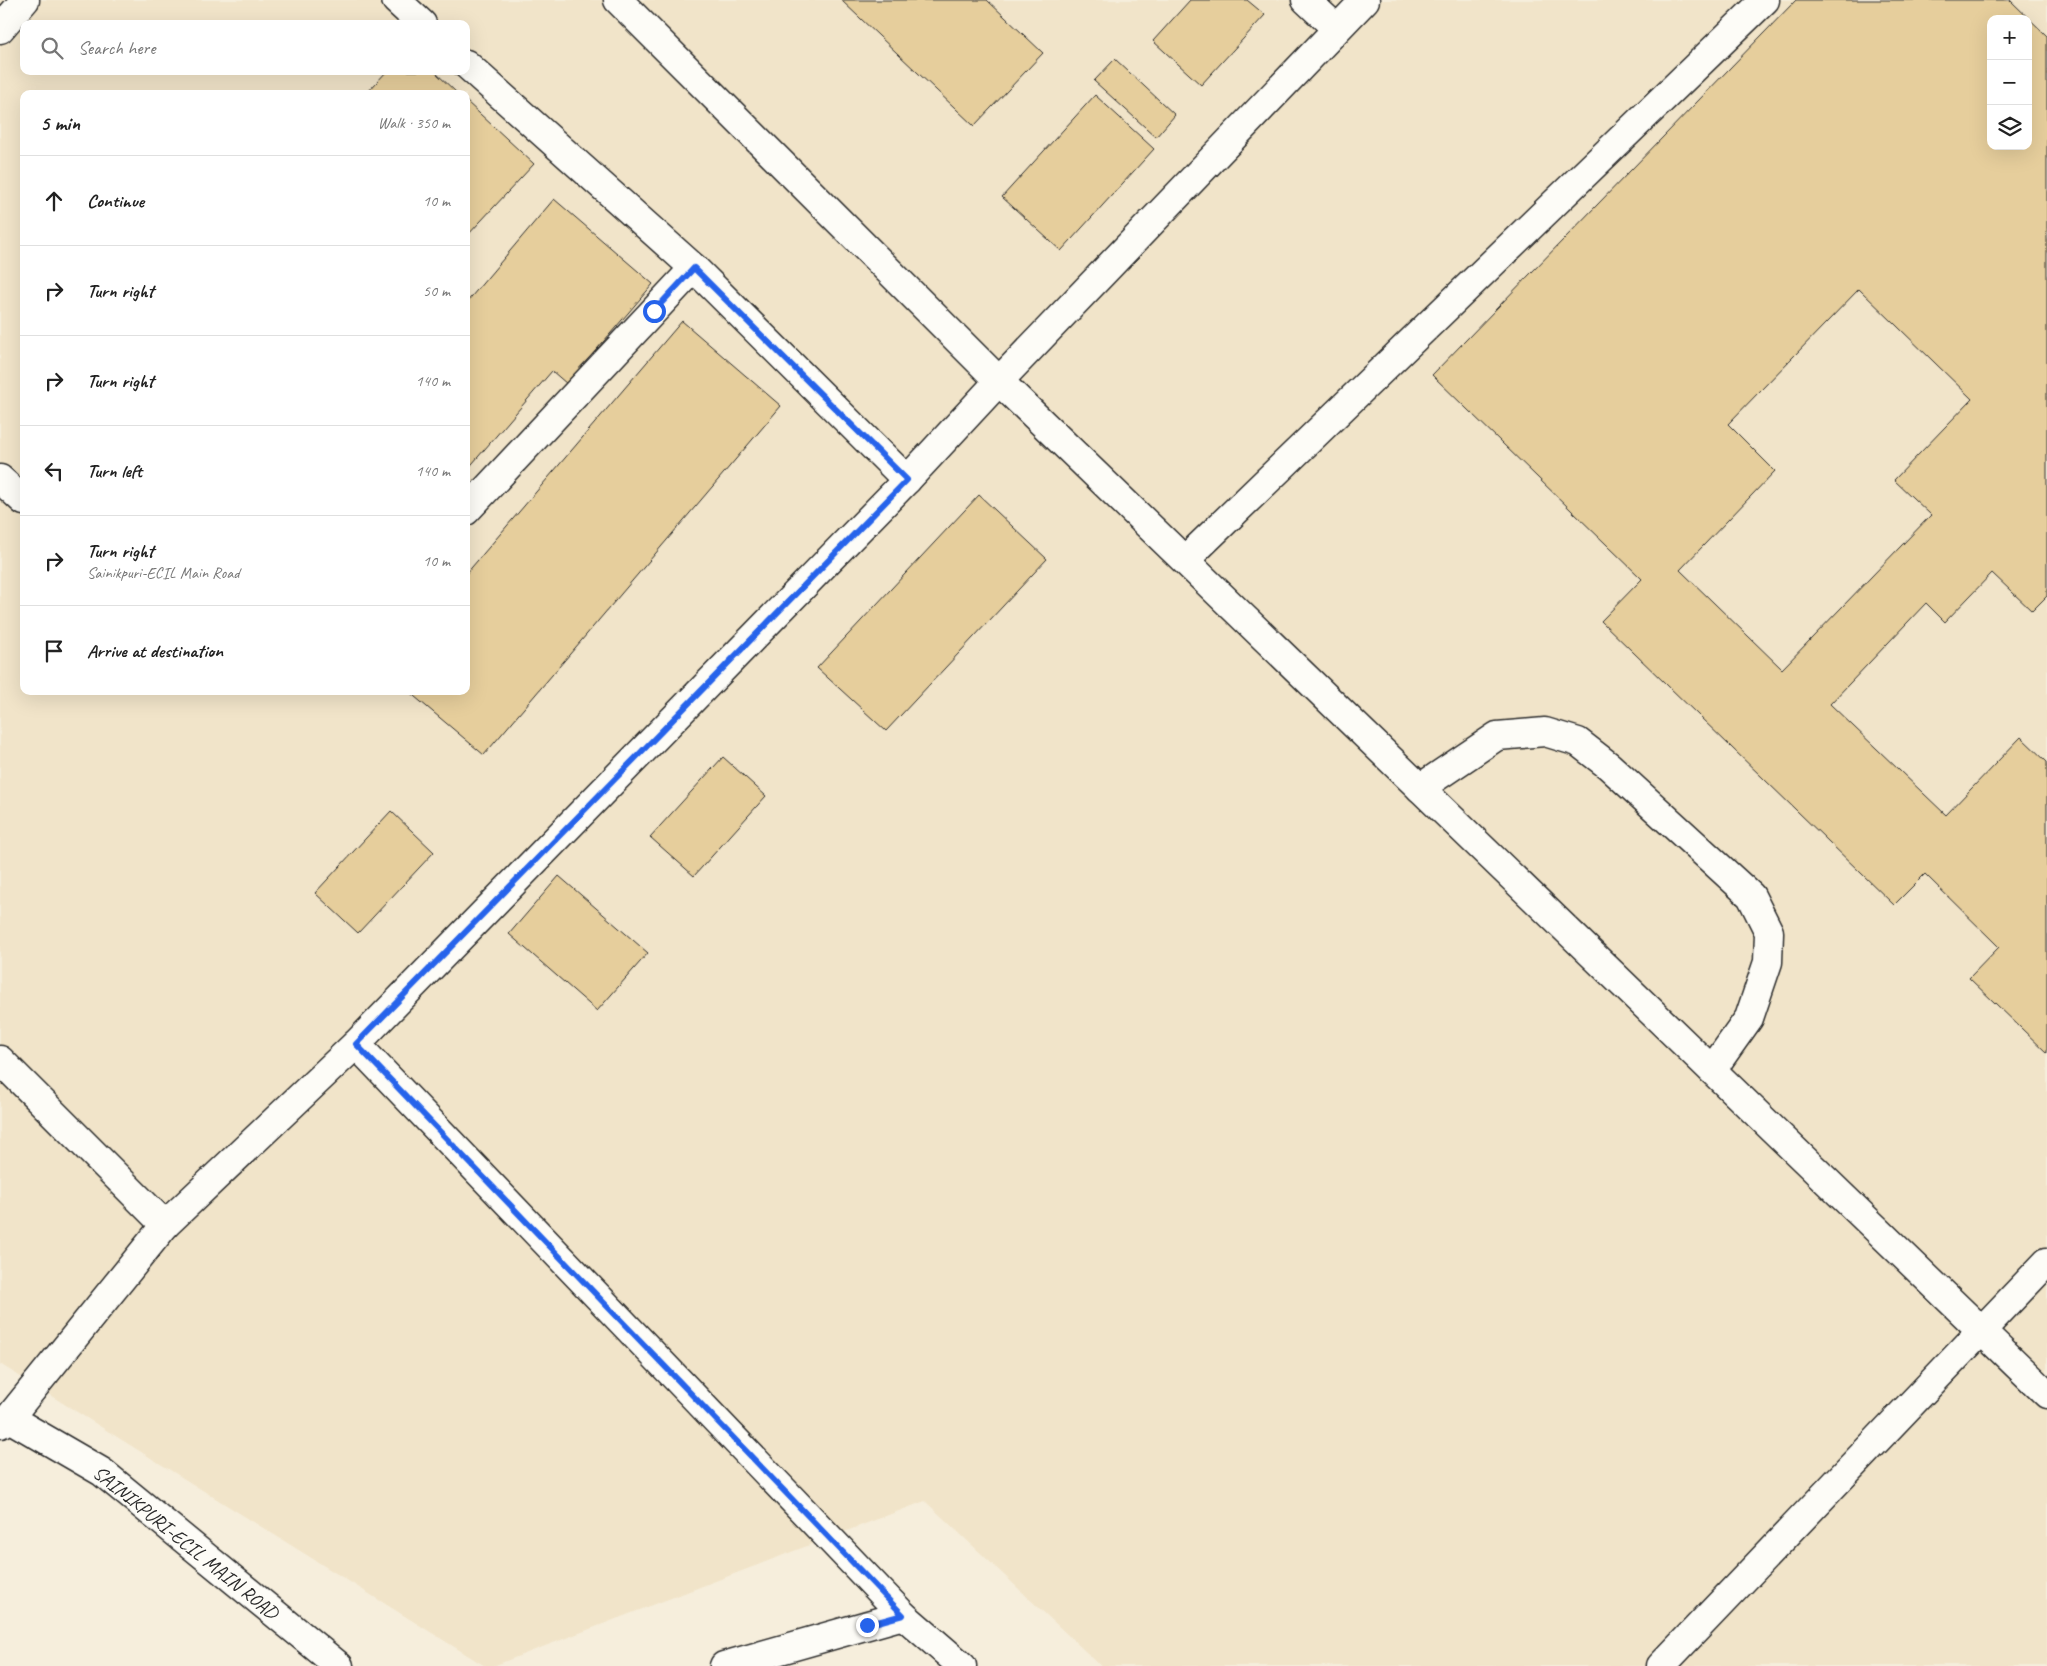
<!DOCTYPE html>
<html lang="en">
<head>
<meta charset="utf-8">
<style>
  body { margin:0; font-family:Caveat,sans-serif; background:#f6f6f6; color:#222 }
  .controls { position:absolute; right:15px; top:15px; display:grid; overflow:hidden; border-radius:10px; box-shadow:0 5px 20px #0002 }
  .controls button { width:45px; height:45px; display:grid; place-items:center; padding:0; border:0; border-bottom:1px solid #e0e0e0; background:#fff; color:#222; font:25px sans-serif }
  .stop { position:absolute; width:15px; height:15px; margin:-11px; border:4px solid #2563eb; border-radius:50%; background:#fff }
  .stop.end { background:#2563eb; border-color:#fff; box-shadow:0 1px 5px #0008 }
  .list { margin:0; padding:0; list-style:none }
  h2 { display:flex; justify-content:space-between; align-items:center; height:65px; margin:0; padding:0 20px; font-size:21px }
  h2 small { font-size:16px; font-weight:400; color:#767676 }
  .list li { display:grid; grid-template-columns:32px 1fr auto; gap:15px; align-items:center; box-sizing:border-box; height:90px; padding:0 20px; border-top:1px solid #e0e0e0 }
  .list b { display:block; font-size:19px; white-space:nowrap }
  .list p { margin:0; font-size:16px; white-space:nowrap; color:#767676 }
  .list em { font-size:16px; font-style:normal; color:#767676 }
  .icon { flex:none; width:28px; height:28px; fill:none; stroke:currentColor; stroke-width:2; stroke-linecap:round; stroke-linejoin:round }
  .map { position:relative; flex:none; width:2047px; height:1666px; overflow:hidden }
  .search { position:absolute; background:#fff; box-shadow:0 5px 20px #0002; left:20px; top:20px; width:450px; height:55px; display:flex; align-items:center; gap:12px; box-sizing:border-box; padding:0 18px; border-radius:10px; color:#767676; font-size:19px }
  .panel { position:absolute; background:#fff; box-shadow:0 5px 20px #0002; left:20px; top:90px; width:450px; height:605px; border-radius:10px }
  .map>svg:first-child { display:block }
</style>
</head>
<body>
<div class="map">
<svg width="2047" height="1666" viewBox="0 0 2047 1666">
  <rect width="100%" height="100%" fill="#f6eedc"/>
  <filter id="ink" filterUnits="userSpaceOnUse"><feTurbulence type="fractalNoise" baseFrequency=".02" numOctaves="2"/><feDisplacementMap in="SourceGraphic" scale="10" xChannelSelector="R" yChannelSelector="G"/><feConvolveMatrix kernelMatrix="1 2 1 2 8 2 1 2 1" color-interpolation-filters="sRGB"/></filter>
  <g filter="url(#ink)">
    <path fill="#f1e4c9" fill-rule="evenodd" d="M0 0H2047V1666H1101L925 1501 493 1666H485L0 1364ZM1991 19H2028V146H1991ZM24 24H466V71H24ZM24 94H466V691H24Z"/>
    <g fill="#e6ce9c" stroke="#2b2b2b" fill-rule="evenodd">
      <polygon points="841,0 987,0 1043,53 974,126"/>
      <polygon points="1190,0 1247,0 1265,15 1201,85 1153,41"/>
      <path d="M1796 0H2010L2047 36V596L2032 611 1992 573 1945 622 1926 603 1830 704 1946 815 2021 737 2047 762V1053L1969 978 1999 947 1925 874 1894 905 1601 621 1642 579 1432 375ZM1991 19H2028V146H1991ZM1859 289 1972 399 1894 480 1931 515 1782 669 1680 570 1775 471 1728 424Z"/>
      <polygon points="1115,59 1175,115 1156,137 1094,81"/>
      <polygon points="387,71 434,71 458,94 366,94"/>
      <polygon points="1095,95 1154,149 1061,251 1002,197"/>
      <polygon points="466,101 534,164 466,237"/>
      <polygon points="554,199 653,284 567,384 552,371 466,471 466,303"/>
      <polygon points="682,321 781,406 484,755 408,691 466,691 466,574"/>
      <polygon points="979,495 1047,559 886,731 817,668"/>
      <polygon points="723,757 766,796 694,876 650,837"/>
      <polygon points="391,811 434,852 358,933 315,893"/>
      <polygon points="559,876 648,953 597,1011 509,934"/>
    </g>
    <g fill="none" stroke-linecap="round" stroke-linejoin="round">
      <defs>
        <g id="minor">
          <polyline points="396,0 422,24"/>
          <polyline points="618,0 999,381 2047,1394"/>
          <polyline points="1306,0 1336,28"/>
          <polyline points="0,29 25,0"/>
          <polyline points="466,64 694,268 907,480"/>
          <polyline points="0,479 24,501"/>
          <polyline points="466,511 694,268"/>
          <polyline points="1185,560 1765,0"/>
          <polyline points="1420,788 1497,736 1545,732 1578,742 1609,766 1751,896 1769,932 1768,962 1749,1018 1712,1070"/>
          <polyline points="356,1044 903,1615"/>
          <polyline points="0,1060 165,1225"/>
          <polyline points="9,1418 165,1225 356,1044 907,480 999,381 1365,0"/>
          <polyline points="0,1424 9,1418 102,1472 339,1666"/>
          <polyline points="724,1666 903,1615 962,1666"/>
          <polyline points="1661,1666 2047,1262"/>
        </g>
      </defs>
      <use href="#minor" stroke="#2b2b2b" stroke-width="31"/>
      <use href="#minor" stroke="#fdfcf7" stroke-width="28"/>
    </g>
  </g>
  <g fill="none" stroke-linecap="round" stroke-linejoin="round" filter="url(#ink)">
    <polyline stroke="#2563eb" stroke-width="6" points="654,311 694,268 907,480 356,1044 903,1615 867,1625"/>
  </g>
  <g text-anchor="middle" stroke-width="4" stroke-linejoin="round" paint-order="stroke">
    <g font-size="20" fill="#2b2b2b" stroke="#fdfcf7">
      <text transform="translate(186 1542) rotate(39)" y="7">SAINIKPURI-ECIL MAIN ROAD</text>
    </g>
  </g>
</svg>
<div class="controls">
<button>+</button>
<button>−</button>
<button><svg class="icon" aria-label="layers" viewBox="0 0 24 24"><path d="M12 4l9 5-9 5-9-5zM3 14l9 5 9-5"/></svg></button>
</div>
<div class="stop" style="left:654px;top:311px"></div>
<div class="stop end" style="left:867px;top:1625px"></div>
<div class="search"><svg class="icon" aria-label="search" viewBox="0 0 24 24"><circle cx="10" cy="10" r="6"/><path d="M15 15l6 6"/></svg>Search here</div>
<section class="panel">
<h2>5 min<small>Walk · 350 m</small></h2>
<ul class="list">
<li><svg class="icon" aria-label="ahead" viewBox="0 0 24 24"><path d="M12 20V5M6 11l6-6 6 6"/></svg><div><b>Continue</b></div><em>10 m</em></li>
<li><svg class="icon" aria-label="right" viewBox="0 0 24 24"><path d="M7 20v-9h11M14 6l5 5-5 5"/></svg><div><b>Turn right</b></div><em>50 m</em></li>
<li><svg class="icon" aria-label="right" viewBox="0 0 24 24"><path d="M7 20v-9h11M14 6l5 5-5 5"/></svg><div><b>Turn right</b></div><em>140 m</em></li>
<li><svg class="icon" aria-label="left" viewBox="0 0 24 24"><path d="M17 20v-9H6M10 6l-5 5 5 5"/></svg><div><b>Turn left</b></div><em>140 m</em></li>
<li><svg class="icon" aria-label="right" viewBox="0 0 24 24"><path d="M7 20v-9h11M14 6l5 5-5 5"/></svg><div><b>Turn right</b><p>Sainikpuri-ECIL Main Road</p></div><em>10 m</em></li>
<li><svg class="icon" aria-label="arrive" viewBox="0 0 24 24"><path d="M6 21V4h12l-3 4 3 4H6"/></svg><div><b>Arrive at destination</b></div></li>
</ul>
</section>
</div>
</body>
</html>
